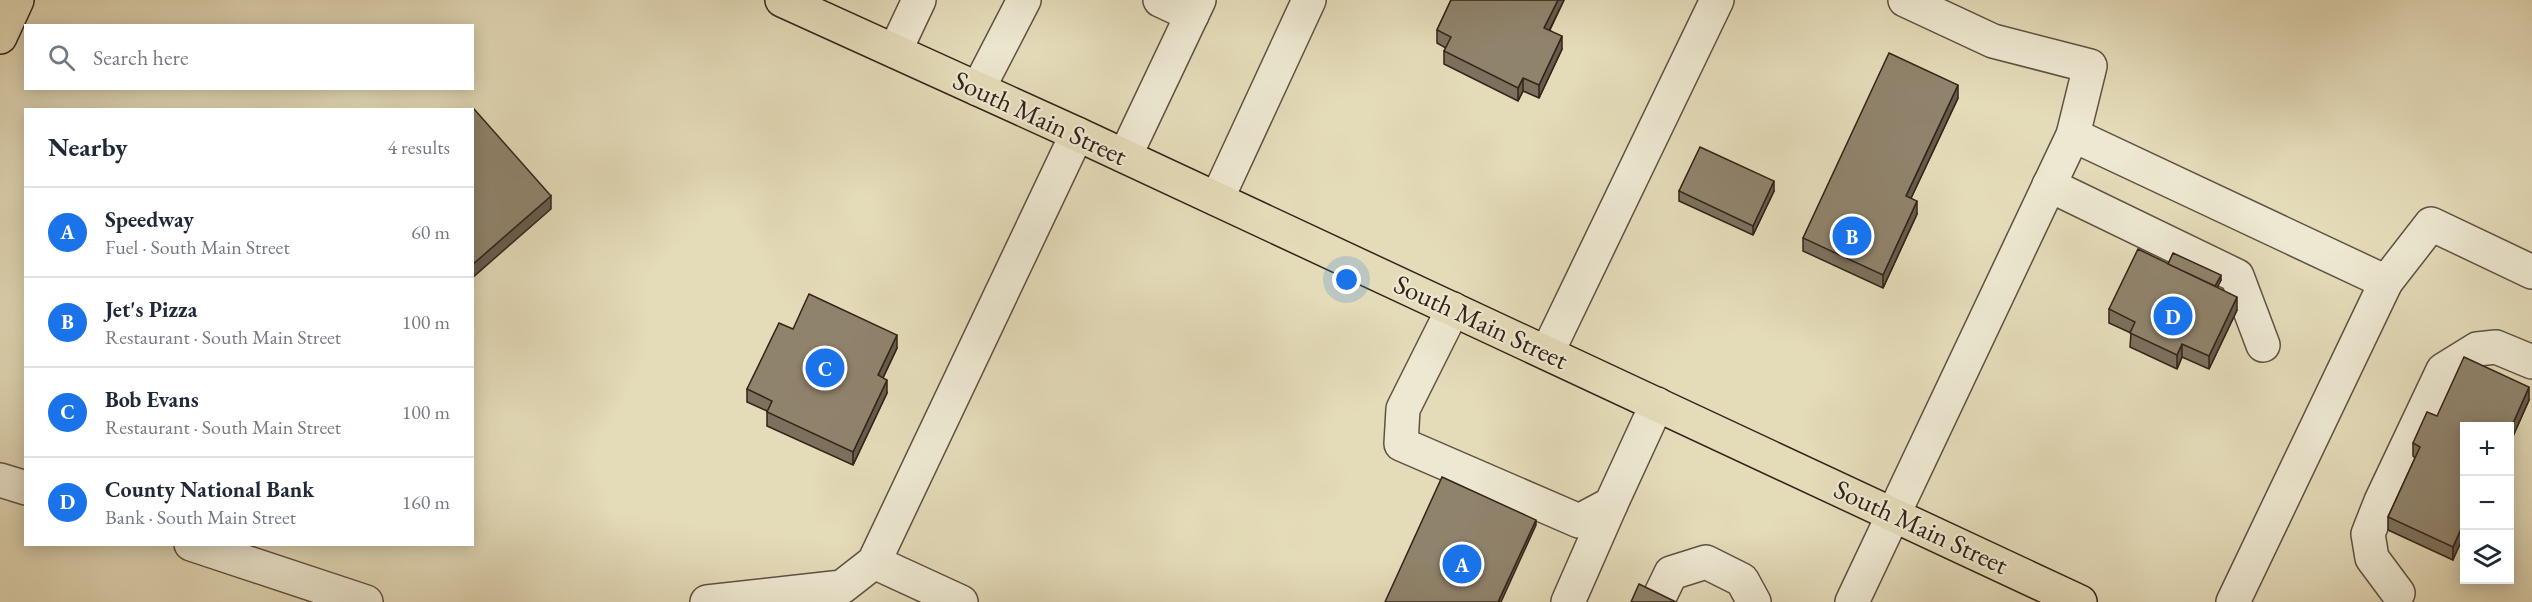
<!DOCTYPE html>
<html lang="en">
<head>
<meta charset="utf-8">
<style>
  body { margin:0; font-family:"EB Garamond",serif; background:#f6f6f7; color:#1f2937 }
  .controls { position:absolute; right:18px; bottom:18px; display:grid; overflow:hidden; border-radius:0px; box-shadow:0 3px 15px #0003 }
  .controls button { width:54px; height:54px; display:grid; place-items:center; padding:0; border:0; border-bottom:2px solid #e0e1e3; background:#fff; color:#1f2937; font:30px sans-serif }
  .you { position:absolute; left:1347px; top:280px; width:21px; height:21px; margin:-15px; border:4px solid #fff; border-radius:50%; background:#1a73e8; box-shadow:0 0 0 9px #1a73e833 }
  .badge { display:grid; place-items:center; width:39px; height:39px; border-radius:50%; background:#1a73e8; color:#fff; font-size:20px; font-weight:700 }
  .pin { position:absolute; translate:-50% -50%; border:3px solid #fff; box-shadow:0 2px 6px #0006 }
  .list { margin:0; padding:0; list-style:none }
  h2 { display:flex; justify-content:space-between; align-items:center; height:78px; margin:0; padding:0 24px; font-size:26px }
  h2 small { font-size:20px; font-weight:400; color:#747a83 }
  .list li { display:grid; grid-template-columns:39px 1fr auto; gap:18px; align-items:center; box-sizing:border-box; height:90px; padding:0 24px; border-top:2px solid #e0e1e3 }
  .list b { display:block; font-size:22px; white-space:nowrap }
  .list p { margin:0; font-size:20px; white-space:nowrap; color:#747a83 }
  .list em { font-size:20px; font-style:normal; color:#747a83 }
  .icon { flex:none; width:33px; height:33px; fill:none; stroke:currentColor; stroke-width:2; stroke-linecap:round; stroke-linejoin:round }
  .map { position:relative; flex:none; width:2532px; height:602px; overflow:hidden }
  .search { position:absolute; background:#fff; box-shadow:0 3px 15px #0003; left:24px; top:24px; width:450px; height:66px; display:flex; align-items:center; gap:15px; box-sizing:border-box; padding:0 21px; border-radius:0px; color:#747a83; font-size:22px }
  .panel { position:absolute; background:#fff; box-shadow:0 3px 15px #0003; left:24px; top:108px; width:450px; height:438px; border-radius:0px }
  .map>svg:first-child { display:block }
</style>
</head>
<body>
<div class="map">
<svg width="2532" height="602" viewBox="0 0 2532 602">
  <rect width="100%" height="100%" fill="#e4dbb8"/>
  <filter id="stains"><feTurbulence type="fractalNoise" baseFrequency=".00333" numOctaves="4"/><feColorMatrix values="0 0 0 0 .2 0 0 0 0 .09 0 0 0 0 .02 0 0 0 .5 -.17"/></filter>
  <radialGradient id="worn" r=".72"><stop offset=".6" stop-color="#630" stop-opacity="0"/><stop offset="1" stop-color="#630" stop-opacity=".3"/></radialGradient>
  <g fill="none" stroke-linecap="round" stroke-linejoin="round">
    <defs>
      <g id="minor">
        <polyline points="1160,0 1192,15"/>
        <polyline points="895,51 919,0"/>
        <polyline points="978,89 1024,0"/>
        <polyline points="2073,135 2386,282"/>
        <polyline points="1125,156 1199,0"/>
        <polyline points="2049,185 2237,276 2263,345"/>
        <polyline points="1217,199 1309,0"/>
        <polyline points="1453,309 1403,409 1401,444 1579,521 1611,504 1657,404"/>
        <polyline points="1547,353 1717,0"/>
        <polyline points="0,480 26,488"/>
        <polyline points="191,544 366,602"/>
        <polyline points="874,562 961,602"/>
        <polyline points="2398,593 2372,558 2368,534 2381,501 2443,370 2477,349 2496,347 2532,362"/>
        <polyline points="707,602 842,587 874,562 1077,134"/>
        <polyline points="1568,602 1611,504"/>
        <polyline points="1657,602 1671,573 1706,562 1742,580 1754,602"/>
        <polyline points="1852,602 2073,135 2090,66 1993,41 1905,0"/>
        <polyline points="2233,602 2386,282 2431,224 2532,272"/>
      </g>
      <polyline id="major" points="782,0 1077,134 2080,602"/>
      <polyline id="highway" points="0,37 17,0"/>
    </defs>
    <use href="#minor" stroke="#605141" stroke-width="36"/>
    <use href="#major" stroke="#342319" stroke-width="36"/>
    <use href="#highway" stroke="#342319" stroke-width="36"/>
    <use href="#minor" stroke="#ede8d1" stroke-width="33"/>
    <use href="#major" stroke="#e4dbb8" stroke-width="33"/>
    <use href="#highway" stroke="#e4dbb8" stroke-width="33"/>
  </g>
  <g fill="#7c715d" stroke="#342319" stroke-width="1.5">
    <polygon points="1451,0 1564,0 1550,30 1562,49 1539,98 1523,91 1518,101 1444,64 1444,51 1446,48 1437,43 1437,30"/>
    <polygon points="1958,98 1911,198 1917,214 1883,288 1803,251 1803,238"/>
    <polygon points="1679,191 1774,191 1753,235 1679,201"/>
    <polygon points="2168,264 2221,280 2217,287 2237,310 2209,369 2182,357 2177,369 2130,347 2131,333 2109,323 2109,309"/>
    <polygon points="793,329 897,348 883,378 887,393 853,465 767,426 767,411 747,402 747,389"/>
    <polygon points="2529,400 2510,443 2510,426 2464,426 2453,560 2388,530 2388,517 2415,458 2413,456 2413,443 2437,416"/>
  </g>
  <g fill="#655c4c" stroke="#342319" stroke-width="1.5">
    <polygon points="1558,0 1564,0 1544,41 1544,28"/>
    <polygon points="1562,36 1562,49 1539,98 1539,85"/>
    <polygon points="1523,78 1523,91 1518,101 1518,88"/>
    <polygon points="1958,85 1958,98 1906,209 1906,196"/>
    <polygon points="1774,181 1774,191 1753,235 1753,226"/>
    <polygon points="551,196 551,209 472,278 472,265"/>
    <polygon points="1917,201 1917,214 1883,288 1883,275"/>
    <polygon points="2221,275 2221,280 2212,298 2212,292"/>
    <polygon points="2237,297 2237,310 2209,369 2209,356"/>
    <polygon points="897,335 897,348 878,388 878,375"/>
    <polygon points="2182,344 2182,357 2177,369 2177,355"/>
    <polygon points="887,380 887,393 853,465 853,452"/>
    <polygon points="2529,387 2529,400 2510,443 2510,430"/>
    <polygon points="1536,520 1536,525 1501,602 1498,602"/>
    <polygon points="2464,522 2464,535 2453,560 2453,547"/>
  </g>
  <g fill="#90836c" stroke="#342319" stroke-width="1.5">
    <polygon points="1451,0 1558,0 1544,28 1562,36 1539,85 1523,78 1518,88 1444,51 1451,37 1437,30"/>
    <polygon points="1889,53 1958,85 1906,196 1917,201 1883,275 1803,238"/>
    <polygon points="474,109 551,196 472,265 472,110"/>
    <polygon points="1700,147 1774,181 1753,226 1679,191"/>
    <polygon points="2138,249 2237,297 2209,356 2182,344 2177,355 2130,333 2135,322 2109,309"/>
    <polygon points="2173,253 2221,275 2215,286 2168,264"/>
    <polygon points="809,294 897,335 878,375 887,380 853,452 767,412 772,401 747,389 779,323 793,329"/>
    <polygon points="2464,357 2529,387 2510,430 2510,426 2464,426 2464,522 2453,547 2388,517 2420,447 2413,443 2427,412 2437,416"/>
    <polygon points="1442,477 1536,520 1498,602 1385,602"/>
    <polygon points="1639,584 1676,602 1631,602"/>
  </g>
  <g text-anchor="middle" stroke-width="4.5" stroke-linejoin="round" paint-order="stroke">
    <g font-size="27" fill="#342319" stroke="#ede8d1">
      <text transform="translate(1040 118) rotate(25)" y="9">South Main Street</text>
      <text transform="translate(1481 322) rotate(25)" y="9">South Main Street</text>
      <text transform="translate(1921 527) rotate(25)" y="9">South Main Street</text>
    </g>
  </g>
  <rect width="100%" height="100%" filter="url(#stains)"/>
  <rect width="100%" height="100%" fill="url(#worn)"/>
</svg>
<div class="controls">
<button>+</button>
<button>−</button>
<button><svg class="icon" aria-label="layers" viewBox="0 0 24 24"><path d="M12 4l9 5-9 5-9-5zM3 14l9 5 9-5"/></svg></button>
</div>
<div class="you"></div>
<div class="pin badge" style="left:1462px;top:564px">A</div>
<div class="pin badge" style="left:1852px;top:236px">B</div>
<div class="pin badge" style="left:825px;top:368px">C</div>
<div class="pin badge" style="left:2173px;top:316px">D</div>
<div class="search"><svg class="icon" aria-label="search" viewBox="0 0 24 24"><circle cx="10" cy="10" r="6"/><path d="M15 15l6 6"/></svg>Search here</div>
<section class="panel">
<h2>Nearby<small>4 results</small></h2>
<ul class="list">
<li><span class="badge">A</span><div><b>Speedway</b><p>Fuel · South Main Street</p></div><em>60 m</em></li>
<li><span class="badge">B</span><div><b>Jet's Pizza</b><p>Restaurant · South Main Street</p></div><em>100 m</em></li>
<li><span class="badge">C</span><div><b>Bob Evans</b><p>Restaurant · South Main Street</p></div><em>100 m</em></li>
<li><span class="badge">D</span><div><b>County National Bank</b><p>Bank · South Main Street</p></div><em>160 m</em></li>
</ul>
</section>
</div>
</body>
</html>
